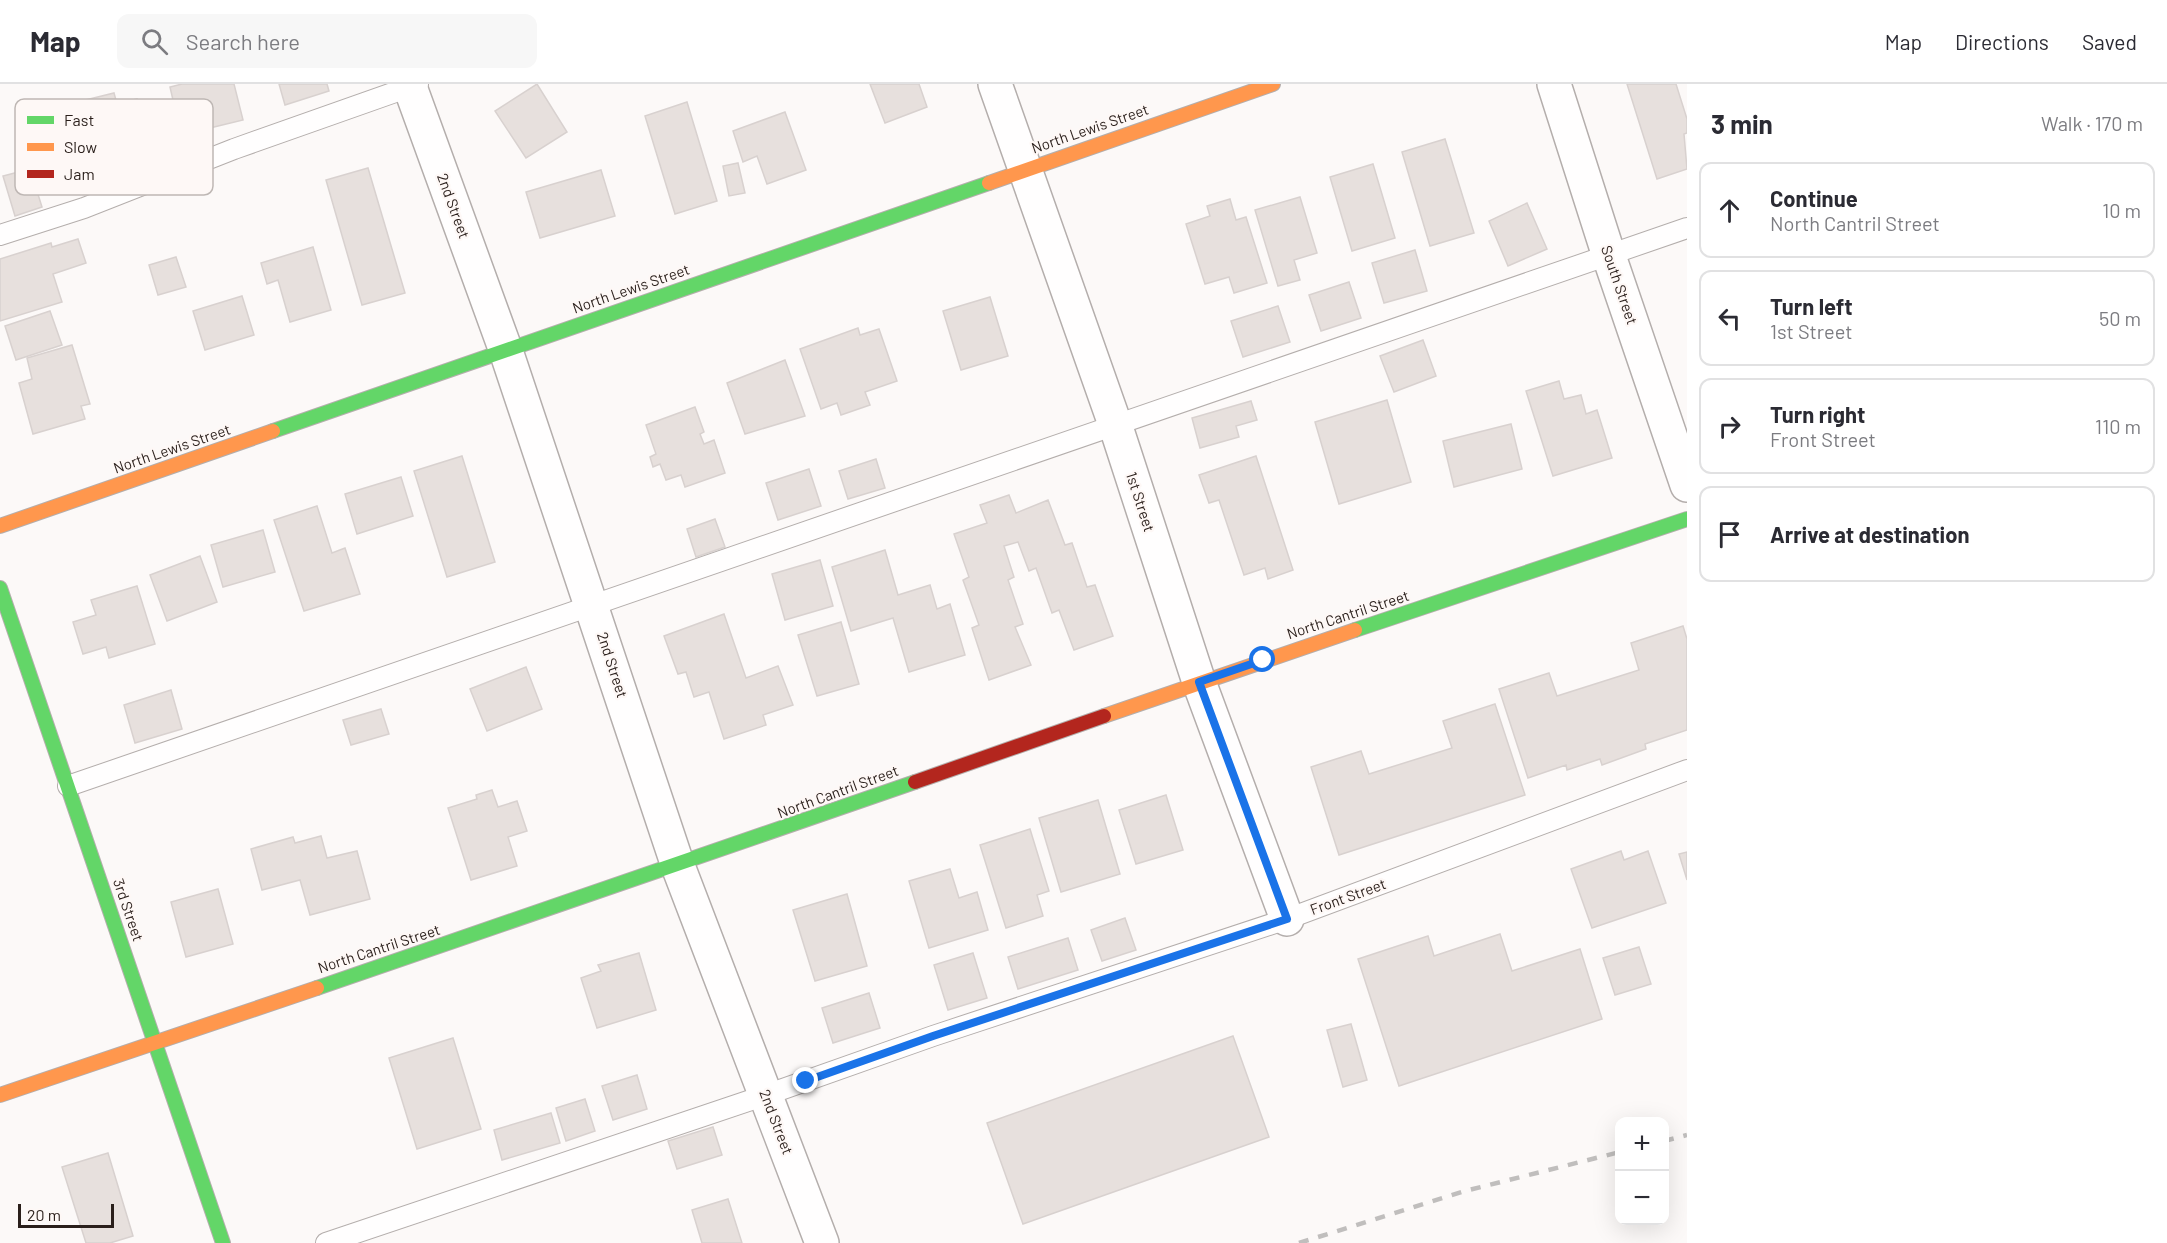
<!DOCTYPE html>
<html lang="en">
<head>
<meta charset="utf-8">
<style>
  body { margin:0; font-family:Barlow,sans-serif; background:#f7f7f7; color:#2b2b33 }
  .controls { position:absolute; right:18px; bottom:18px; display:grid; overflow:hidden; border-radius:12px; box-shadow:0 6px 24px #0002 }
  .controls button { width:54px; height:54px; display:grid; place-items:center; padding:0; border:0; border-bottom:2px solid #e1e1e2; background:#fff; color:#2b2b33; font:30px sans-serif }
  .scale { position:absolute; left:18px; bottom:15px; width:96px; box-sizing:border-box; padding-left:6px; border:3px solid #2a1f1b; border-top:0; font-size:16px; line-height:21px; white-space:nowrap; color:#2a1f1b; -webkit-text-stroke:4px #fef8f6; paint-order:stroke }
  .stop { position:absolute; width:18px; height:18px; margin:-14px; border:4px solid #1a73e8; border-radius:50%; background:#fff }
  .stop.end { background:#1a73e8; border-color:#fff; box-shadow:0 2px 6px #0008 }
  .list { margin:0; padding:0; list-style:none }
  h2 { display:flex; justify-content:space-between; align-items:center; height:78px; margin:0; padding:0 24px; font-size:26px }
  h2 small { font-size:20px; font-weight:400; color:#7c7c81 }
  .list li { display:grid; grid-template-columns:39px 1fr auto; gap:18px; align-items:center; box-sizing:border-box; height:96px; margin:0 12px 12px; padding:0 12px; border:2px solid #e1e1e2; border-radius:12px }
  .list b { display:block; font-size:22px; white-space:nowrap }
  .list p { margin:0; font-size:20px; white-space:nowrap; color:#7c7c81 }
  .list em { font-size:20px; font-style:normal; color:#7c7c81 }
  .icon { flex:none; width:33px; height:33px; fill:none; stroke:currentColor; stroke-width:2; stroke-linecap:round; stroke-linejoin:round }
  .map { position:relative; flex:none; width:1687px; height:1159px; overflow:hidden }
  header { display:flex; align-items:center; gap:36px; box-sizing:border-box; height:84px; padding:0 30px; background:#fff; border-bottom:2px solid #e1e1e2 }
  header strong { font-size:28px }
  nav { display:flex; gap:33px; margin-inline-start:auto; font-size:21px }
  .search { width:420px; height:54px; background:#f7f7f7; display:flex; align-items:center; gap:15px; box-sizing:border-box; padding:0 21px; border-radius:12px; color:#7c7c81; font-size:22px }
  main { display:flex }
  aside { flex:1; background:#fff }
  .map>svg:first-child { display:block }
</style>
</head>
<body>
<header>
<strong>Map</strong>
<div class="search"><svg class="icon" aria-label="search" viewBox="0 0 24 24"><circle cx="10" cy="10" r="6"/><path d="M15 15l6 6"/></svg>Search here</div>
<nav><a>Map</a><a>Directions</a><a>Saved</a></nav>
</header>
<main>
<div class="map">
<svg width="1687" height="1159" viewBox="0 0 1687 1159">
  <rect width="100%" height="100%" fill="#fcf9f8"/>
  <g fill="#e7e0dd" stroke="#d8d1cf" stroke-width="1.5">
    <polygon points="182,0 234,0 243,36 181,51 170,3"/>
    <polygon points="279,0 327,0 329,7 285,21"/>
    <polygon points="537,0 567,48 526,74 495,27"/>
    <polygon points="870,0 919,0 927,23 885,39"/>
    <polygon points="1627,0 1676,0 1687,35 1687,49 1684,50 1687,85 1657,95"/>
    <polygon points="114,9 117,20 137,15 148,56 78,74 65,21"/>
    <polygon points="687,18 717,117 675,130 645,32"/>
    <polygon points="785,28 806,86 767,100 757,72 743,78 733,47"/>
    <polygon points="1445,55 1474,149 1430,162 1402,68"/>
    <polygon points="738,79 745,109 729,112 723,82"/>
    <polygon points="1373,80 1395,154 1352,167 1330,93"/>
    <polygon points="368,84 405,209 362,221 326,96"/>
    <polygon points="30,85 42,123 15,132 3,92"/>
    <polygon points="601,86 615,132 540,154 526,108"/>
    <polygon points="1300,113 1317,169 1294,176 1300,196 1278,202 1255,126"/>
    <polygon points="1230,115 1236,136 1246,133 1267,199 1234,209 1229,193 1205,200 1186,140 1210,132 1207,122"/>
    <polygon points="1527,119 1547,165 1508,182 1489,137"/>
    <polygon points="78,155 86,179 53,190 62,218 0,237 0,175 51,159 52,163"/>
    <polygon points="313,163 331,226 290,238 278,196 267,200 261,179"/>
    <polygon points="1415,166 1427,207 1384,219 1372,179"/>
    <polygon points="176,173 186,203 158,211 149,181"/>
    <polygon points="1349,198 1361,234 1321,247 1309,211"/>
    <polygon points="242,212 254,251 205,266 193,227"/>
    <polygon points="990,213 1008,272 961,286 943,227"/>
    <polygon points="1278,222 1290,258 1243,273 1231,237"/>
    <polygon points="50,227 62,261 16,276 5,242"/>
    <polygon points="858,244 860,251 879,245 897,297 865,308 870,321 841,331 837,319 821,325 800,265"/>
    <polygon points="1423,256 1436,292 1394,308 1380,272"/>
    <polygon points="72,261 90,320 81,322 85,335 33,350 19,299 32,295 27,274"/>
    <polygon points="785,276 805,332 745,350 727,299"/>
    <polygon points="1559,297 1564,315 1581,311 1586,330 1597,326 1612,374 1553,392 1526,307"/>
    <polygon points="1387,316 1411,398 1339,420 1315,338"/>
    <polygon points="1251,317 1257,336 1236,342 1239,353 1200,364 1192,334"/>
    <polygon points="695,323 704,348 700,350 704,360 714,356 725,389 685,403 681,391 666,396 660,380 653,383 650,373 656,370 646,341"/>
    <polygon points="1511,340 1522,385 1454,403 1443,357"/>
    <polygon points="462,372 495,478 447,493 414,387"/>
    <polygon points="1256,372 1293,486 1268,495 1265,484 1244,491 1219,416 1209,419 1199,391"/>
    <polygon points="876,375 885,404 848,415 839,387"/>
    <polygon points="809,385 821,422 778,436 766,399"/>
    <polygon points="401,393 413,432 357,450 345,410"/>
    <polygon points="1009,411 1016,429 1048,416 1065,461 1072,459 1087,503 1095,501 1113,552 1074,566 1059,526 1052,529 1036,484 1029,487 1018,458 1004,462 1014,493 1008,496 1023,540 1015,543 1031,581 989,596 972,544 979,541 963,496 969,493 954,450 987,439 980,421"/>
    <polygon points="317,422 332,469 345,464 360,510 304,527 274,436"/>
    <polygon points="715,435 725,463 696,473 687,445"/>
    <polygon points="263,446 275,488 223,503 211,461"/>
    <polygon points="885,466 898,511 930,501 937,525 950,520 965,571 909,588 893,534 851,547 832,483"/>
    <polygon points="200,472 217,518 167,537 150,491"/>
    <polygon points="820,476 833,522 785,536 772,490"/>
    <polygon points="137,502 155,560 109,574 106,563 83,570 73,538 96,531 91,516"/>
    <polygon points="724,530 746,594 778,582 793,621 763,631 766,641 724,655 709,608 694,613 686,588 678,590 664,552"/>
    <polygon points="841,538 859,600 817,612 798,551"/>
    <polygon points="1683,542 1687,555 1687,646 1645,660 1646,665 1602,681 1600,675 1567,686 1566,681 1528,694 1499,605 1549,589 1557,612 1639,586 1631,559"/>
    <polygon points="526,583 542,625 487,647 470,605"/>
    <polygon points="171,606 182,645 135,659 124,621"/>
    <polygon points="1495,620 1525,711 1339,771 1311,683 1361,667 1369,690 1452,664 1443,637"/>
    <polygon points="381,625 389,650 351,661 343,636"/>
    <polygon points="492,706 498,723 517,717 527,747 508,753 517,782 471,796 448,724 477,715 476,711"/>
    <polygon points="1166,711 1183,766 1136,780 1119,726"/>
    <polygon points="1098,716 1120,790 1061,808 1039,734"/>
    <polygon points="1030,745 1049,807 1037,811 1043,832 1006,844 980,761"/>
    <polygon points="321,752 327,774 357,767 370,815 310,831 300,796 262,806 251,765 293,753 295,759"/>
    <polygon points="1621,767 1624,776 1648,767 1666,819 1592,844 1571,785"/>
    <polygon points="1687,768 1687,796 1679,770"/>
    <polygon points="950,785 959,814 977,808 988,846 929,864 909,797"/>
    <polygon points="218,805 233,860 186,873 171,818"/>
    <polygon points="847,810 867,882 815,897 793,826"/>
    <polygon points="1125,834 1136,866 1102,877 1091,846"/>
    <polygon points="1500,850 1512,887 1580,865 1602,935 1399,1002 1358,875 1428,852 1434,872"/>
    <polygon points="1068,854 1078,886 1018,905 1008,873"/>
    <polygon points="1639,863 1651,900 1615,911 1603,874"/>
    <polygon points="639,869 656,926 597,944 581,894 601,887 598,881"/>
    <polygon points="973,869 987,914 948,926 934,881"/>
    <polygon points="869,909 880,944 833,959 822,924"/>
    <polygon points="1351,940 1367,996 1343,1003 1327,946"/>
    <polygon points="1233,952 1269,1053 1023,1140 987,1039"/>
    <polygon points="453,954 481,1045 417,1065 389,974"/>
    <polygon points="637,991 647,1025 613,1036 602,1002"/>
    <polygon points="585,1015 595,1047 566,1057 556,1024"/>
    <polygon points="551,1029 560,1059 502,1076 494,1046"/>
    <polygon points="713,1043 722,1071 677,1085 668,1057"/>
    <polygon points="108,1069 133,1152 110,1159 86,1159 62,1083"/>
    <polygon points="728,1115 742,1159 702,1159 692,1126"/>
  </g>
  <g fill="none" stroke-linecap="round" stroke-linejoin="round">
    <defs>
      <g id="lane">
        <polyline points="0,151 84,124 234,65 418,0"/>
        <polyline points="68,702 1687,144"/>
        <polyline points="326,1159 766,1011 933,952 1287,835 1687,686"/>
      </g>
      <g id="street">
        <polyline points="409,0 506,267 678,782 822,1159"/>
        <polyline points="995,0 1116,343 1199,598 1287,835"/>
        <polyline points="1554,0 1609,172 1687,401"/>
      </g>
      <g id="fast">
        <polyline points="273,347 989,99"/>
        <polyline points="0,504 223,1159"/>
        <polyline points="1355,546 1687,435"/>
        <polyline points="317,904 915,698"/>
      </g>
      <g id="slow">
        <polyline points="989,99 1273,0"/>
        <polyline points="0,442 273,347"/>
        <polyline points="1104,632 1355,546"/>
        <polyline points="0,1011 317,904"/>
      </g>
      <polyline id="jam" points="915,698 1104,632"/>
    </defs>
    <use href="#lane" stroke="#b4aeac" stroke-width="22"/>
    <use href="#street" stroke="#b4aeac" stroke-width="36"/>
    <use href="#fast" stroke="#b4aeac" stroke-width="16"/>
    <use href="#slow" stroke="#b4aeac" stroke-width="16"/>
    <use href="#jam" stroke="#b4aeac" stroke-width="16"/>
    <use href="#lane" stroke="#fffefe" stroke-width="20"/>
    <use href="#street" stroke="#fffefe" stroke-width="33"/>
    <use href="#fast" stroke="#63d668" stroke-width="14"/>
    <use href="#slow" stroke="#ff974d" stroke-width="14"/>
    <use href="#jam" stroke="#b3261e" stroke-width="14"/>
    <g stroke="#c0bebd" stroke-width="4.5" stroke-dasharray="10 10" stroke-linecap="butt">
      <polyline points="1664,1057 1687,1051"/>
      <polyline points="1299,1159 1465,1107 1620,1068"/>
    </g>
  </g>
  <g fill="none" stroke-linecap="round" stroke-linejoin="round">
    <polyline stroke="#1a73e8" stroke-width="8" points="806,997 933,952 1287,835 1199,598 1263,576"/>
  </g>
  <g text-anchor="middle" stroke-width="4.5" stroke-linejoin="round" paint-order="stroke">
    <g font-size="15" fill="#2a1f1b" stroke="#fef8f6">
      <text transform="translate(1090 45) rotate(-19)" y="5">North Lewis Street</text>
      <text transform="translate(453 122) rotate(70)" y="5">2nd Street</text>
      <text transform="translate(1619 201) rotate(71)" y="5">South Street</text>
      <text transform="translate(631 205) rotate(-19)" y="5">North Lewis Street</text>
      <text transform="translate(172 365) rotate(-19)" y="5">North Lewis Street</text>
      <text transform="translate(1140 418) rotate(72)" y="5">1st Street</text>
      <text transform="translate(1348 531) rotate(-18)" y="5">North Cantril Street</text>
      <text transform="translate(612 581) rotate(72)" y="5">2nd Street</text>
      <text transform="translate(838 708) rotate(-20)" y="5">North Cantril Street</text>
      <text transform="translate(1348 813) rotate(-20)" y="5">Front Street</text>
      <text transform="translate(128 826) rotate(71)" y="5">3rd Street</text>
      <text transform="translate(379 865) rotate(-18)" y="5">North Cantril Street</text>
      <text transform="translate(776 1038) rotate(69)" y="5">2nd Street</text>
    </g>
  </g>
  <rect x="15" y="15" width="198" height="96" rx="9" fill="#fef8f6" stroke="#beb7b4" stroke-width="1.5"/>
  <rect x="27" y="32" width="27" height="8" fill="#63d668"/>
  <rect x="27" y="59" width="27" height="8" fill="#ff974d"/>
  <rect x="27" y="86" width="27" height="8" fill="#b3261e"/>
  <g font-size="16" fill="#2a1f1b">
    <text x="64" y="42">Fast</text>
    <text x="64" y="69">Slow</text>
    <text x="64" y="96">Jam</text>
  </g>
</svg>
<div class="controls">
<button>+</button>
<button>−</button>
</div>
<div class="scale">20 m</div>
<div class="stop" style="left:1263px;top:576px"></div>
<div class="stop end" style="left:806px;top:997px"></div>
</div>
<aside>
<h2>3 min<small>Walk · 170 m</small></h2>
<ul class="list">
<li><svg class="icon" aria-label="ahead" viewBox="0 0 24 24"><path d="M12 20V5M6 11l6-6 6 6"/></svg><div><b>Continue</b><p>North Cantril Street</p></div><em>10 m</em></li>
<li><svg class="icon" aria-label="left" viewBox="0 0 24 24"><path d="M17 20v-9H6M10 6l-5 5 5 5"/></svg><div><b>Turn left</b><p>1st Street</p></div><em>50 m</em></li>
<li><svg class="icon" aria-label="right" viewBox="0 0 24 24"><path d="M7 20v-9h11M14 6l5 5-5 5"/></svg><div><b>Turn right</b><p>Front Street</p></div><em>110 m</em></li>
<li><svg class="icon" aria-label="arrive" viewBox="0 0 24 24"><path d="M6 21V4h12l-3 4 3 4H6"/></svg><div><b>Arrive at destination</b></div></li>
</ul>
</aside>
</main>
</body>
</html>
